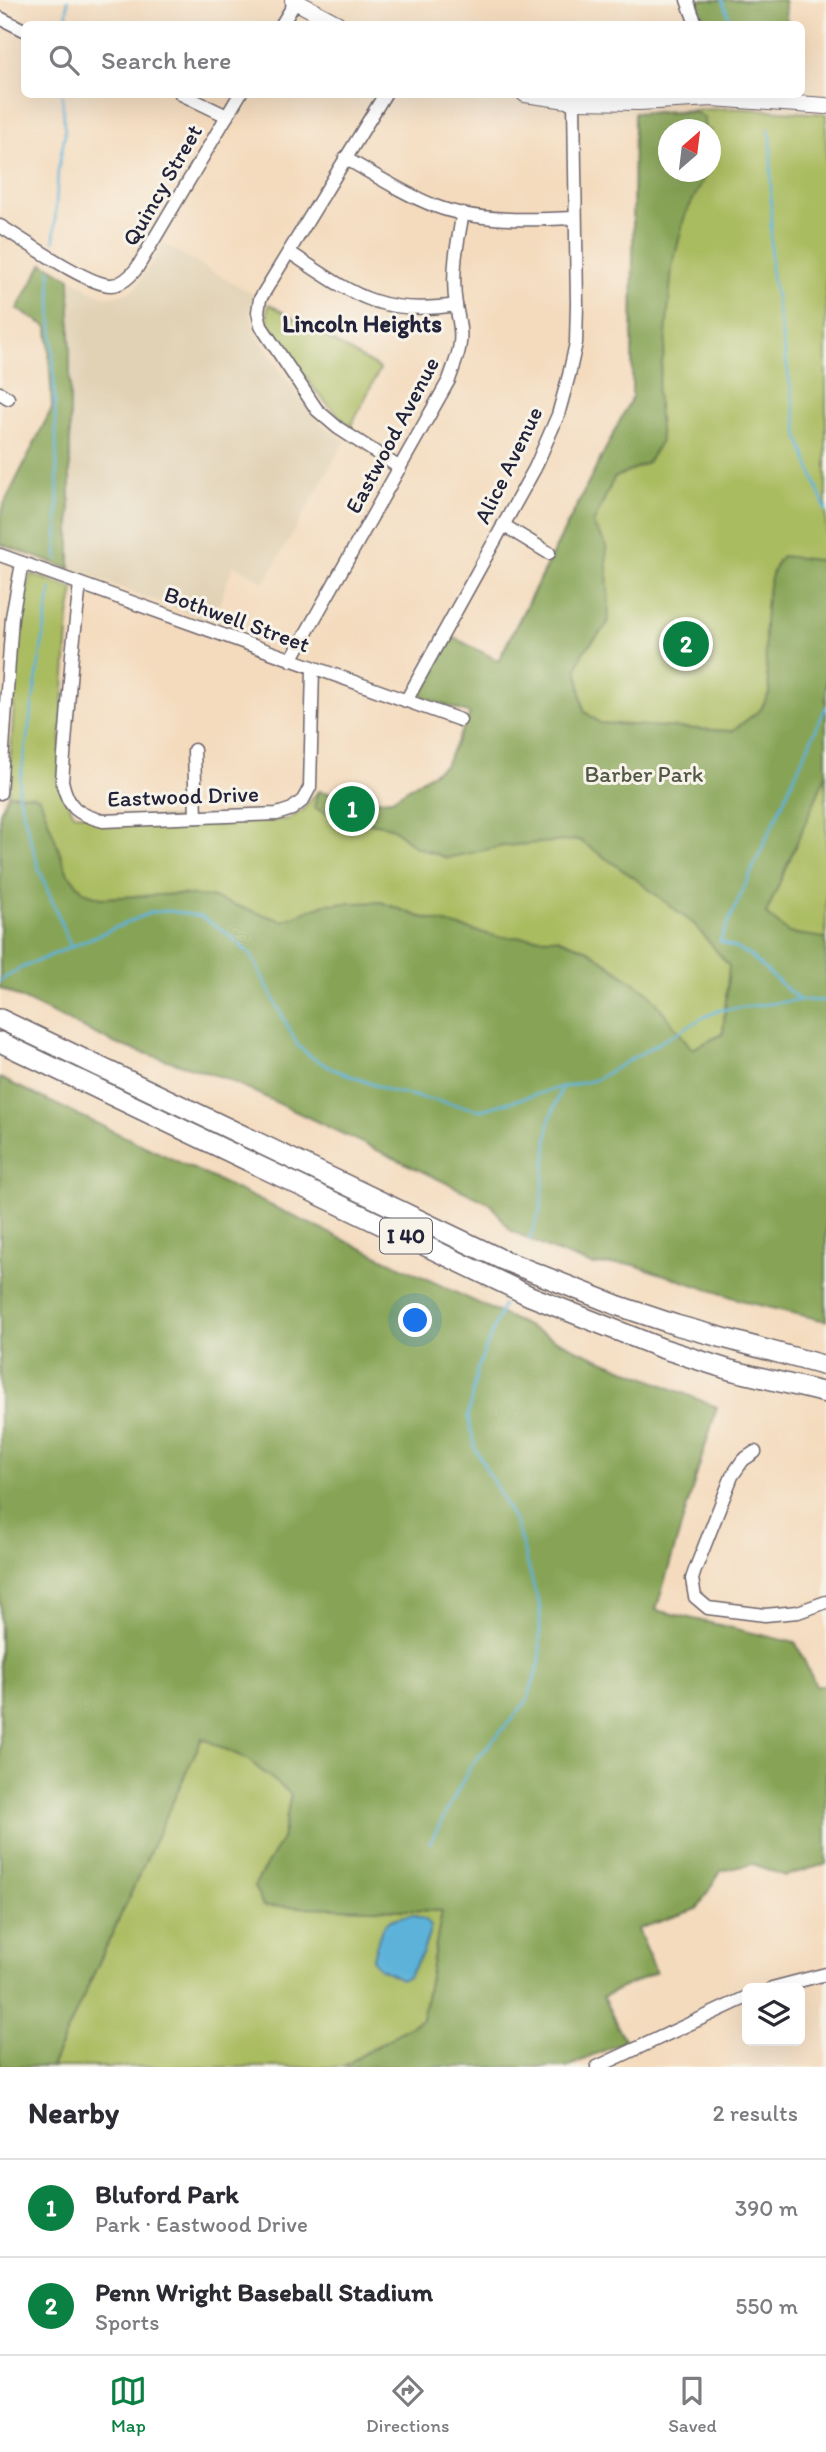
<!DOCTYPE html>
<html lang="en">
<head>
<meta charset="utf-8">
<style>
  body { margin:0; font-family:Itim,sans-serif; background:#f7f7f7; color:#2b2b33 }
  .controls { position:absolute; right:21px; bottom:21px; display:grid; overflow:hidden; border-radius:10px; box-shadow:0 7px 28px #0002 }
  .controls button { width:63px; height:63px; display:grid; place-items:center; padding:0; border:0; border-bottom:2px solid #e1e1e2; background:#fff; color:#2b2b33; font:35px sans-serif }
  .compass { position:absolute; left:658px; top:119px; width:63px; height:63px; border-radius:50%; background:#fff; box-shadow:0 7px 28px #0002; rotate:28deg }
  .you { position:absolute; left:416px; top:1321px; width:24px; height:24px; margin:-18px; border:5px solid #fff; border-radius:50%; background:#1a73e8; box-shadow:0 0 0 10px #1a73e833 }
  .badge { display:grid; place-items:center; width:46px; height:46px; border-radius:50%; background:#0b8043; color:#fff; font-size:23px; font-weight:700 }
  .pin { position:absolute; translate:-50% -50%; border:4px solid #fff; box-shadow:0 2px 7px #0006 }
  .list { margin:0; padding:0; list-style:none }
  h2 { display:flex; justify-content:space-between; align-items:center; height:91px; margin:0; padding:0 28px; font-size:30px }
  h2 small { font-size:23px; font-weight:400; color:#7c7c81 }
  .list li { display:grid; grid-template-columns:46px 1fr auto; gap:21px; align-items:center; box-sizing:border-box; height:98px; padding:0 28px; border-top:2px solid #e1e1e2 }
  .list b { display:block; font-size:26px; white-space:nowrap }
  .list p { margin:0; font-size:23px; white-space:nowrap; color:#7c7c81 }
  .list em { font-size:23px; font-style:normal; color:#7c7c81 }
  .icon { flex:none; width:38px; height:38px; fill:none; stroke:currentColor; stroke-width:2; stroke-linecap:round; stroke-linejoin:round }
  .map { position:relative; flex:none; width:826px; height:2067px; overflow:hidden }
  .search { position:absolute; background:#fff; box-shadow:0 7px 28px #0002; left:21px; right:21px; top:21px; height:77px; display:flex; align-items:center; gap:18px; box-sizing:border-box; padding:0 24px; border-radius:10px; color:#7c7c81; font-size:26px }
  .sheet { height:287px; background:#fff }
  nav { display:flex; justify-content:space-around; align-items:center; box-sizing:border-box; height:98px; border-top:2px solid #e1e1e2; background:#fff; font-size:19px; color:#7c7c81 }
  nav a { display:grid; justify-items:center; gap:4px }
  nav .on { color:#0b8043 }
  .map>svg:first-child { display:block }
</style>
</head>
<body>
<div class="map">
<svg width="826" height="2067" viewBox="0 0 826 2067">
  <rect width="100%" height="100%" fill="#f7f3e8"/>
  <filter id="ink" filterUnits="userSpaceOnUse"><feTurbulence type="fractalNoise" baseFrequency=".0143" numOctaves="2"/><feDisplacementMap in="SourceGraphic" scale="14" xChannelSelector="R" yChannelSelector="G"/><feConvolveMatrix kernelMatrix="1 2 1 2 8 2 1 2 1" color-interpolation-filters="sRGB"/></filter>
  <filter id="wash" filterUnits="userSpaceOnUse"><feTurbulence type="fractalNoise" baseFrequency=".00686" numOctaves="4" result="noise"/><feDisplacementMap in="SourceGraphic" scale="28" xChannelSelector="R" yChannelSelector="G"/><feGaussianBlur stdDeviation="1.57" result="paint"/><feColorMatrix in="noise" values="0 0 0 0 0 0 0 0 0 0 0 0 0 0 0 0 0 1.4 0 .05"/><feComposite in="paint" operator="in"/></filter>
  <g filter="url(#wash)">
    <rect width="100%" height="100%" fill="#f4dbbe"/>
    <polygon fill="#e1d2b5" points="164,244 254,295 250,313 255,332 297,395 318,421 345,441 265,582 233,565 213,622 70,569 70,278 100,295 107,297 127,293 136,287"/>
    <g fill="#aabc60" stroke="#666f4e" stroke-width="2" fill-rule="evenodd">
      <path d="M734 108 826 114V1113L729 966 723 1034 693 1050 83 939 0 813 8 794 20 613 31 574 74 589 69 616 58 783 74 814 220 821H270L289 819 303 810 318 791 371 801 392 799 445 765 632 397 634 113ZM668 130H710V172H668Z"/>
      <path d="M269 304 380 369 351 426C314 397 294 359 268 321L267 311Z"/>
      <polygon points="202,1738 247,1759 291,1794 282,1839 254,1886 263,1905 442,1911 422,2019 342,2067 51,2067"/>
    </g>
    <g fill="#87a456" stroke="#546348" stroke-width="2">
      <polygon points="697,0 784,0 787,24 706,24"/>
      <path d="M695 112 704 118 705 129 668 130V172L707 173 685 215 672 268 665 347 657 392 661 441 647 463 614 478 593 524 606 545 609 610 607 625 583 652 577 668 584 711 600 723 732 731 761 709 770 692C763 662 760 579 782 556L826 561V775L766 914 789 933 826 938V1321L750 1303 631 1264 592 1265 549 1249 510 1230 491 1204 227 1079 116 1044 0 988V813L8 794 32 795 40 798 68 874 84 892 101 898 177 894 210 897 283 921 325 904 381 902 418 916 499 937 557 938 588 950 649 993 692 1049 723 1034 729 966 695 925 633 877 579 840 504 846 447 858 414 846 391 827 333 816 314 808 318 791 371 801 392 799 445 765 470 714 423 697 421 689 451 636 499 661 632 397 634 113Z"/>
      <polygon points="43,263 70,278 70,569 0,544 0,520 4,504 52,408 48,327 17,309"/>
      <polygon points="0,1078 578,1350 717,1407 656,1610 796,1643 816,1686 826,1685 826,1864 785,1876 753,1864 721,1871 697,1909 638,1929 656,1972 603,1997 625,2041 568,2067 342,2067 422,2019 442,1911 263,1906 254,1886 282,1839 291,1794 247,1759 202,1738 51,2067 0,2067"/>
    </g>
    <path fill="#5cb2d9" stroke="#3f6a8a" stroke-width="2" d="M413 1915 426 1920 431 1927 423 1952 408 1977 401 1979 379 1968 372 1960C383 1930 377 1918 413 1915Z"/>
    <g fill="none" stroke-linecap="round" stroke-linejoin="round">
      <g stroke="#5cb2d9" stroke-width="2.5">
        <polyline points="722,0 732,24"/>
        <polyline points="66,24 68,0"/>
        <polyline points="768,128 771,138 771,269 799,438 826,511"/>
        <polyline points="54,241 58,170 65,134 62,94"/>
        <polyline points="50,270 58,496 57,559"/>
        <polyline points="51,589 18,794 39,869 71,947"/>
        <polyline points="0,981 19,969 152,912 170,911 202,917 227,933 251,955 298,1046 313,1058 333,1069 390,1091 481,1110 562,1087 595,1080 704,1017 720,1010 799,1000 826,1001"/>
        <polyline points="799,1000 748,954 720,941 826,707"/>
        <polyline points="529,1240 541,1208 549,1122 562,1087"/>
        <polyline points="430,1843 470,1767 527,1701 540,1661 540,1608 516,1524 475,1448 468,1417 477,1370 503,1305"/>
      </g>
    </g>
  </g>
  <g filter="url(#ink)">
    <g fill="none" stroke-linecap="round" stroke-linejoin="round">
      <defs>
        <g id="minor">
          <polyline points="687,0 696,24"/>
          <polyline points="0,18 24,30"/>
          <polyline points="282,24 296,1"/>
          <polyline points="181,94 227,116"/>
          <polyline points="385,94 260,299 258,312 261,326 317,410 338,428 400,468"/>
          <path d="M345 158C375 175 404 194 435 206 476 222 531 220 574 218"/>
          <path d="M0 226C22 239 89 286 111 285 122 285 130 277 137 268L240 94"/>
          <path d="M289 252C350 292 378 317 456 305"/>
          <polyline points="0,393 8,398"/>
          <polyline points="503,525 549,553"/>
          <polyline points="0,555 460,720"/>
          <path d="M80 584 72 655 62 781C68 808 77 814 103 821L277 814 292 809 303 800 310 787 313 668"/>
          <path d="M291 660 449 380C453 368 459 355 460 343 462 329 458 319 456 305 451 275 457 243 463 213"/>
          <polyline points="406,701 535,468 558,415 569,375 576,343 577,304 574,101"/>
          <polyline points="194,750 196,817"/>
          <polyline points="0,793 12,617 22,563"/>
          <polyline points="755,1452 743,1460 732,1476 695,1570 692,1579 695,1597 708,1608 765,1615 798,1612 826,1602"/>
          <polyline points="772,1988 826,1974"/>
          <polyline points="597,2067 747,1997"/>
        </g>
        <g id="major">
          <polyline points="293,0 338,24"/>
          <polyline points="525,94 574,101 639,102 712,98 826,106"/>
        </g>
        <g id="highway">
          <polyline points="0,1019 503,1260 619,1306 676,1325 826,1366"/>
          <polyline points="0,1042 530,1296 661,1348 730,1370 826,1393"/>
        </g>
      </defs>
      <use href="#minor" stroke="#6c6369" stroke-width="15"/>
      <use href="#major" stroke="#6c6369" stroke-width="18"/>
      <use href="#highway" stroke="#6c6369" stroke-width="22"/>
      <use href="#minor" stroke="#fff" stroke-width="12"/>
      <use href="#major" stroke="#fff" stroke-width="16"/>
      <use href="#highway" stroke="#fff" stroke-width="19"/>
    </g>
  </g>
  <g text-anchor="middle" stroke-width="6" stroke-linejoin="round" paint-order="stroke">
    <rect fill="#f7f3e8" stroke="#62616f" stroke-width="2" x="380" y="1218.5" width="52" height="35" rx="5"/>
    <g font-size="21" font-weight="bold" fill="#22223b">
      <text x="406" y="1243">I 40</text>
    </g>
    <g font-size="23" fill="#22223b" stroke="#f7f3e8">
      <text transform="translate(162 185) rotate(-60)" y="8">Quincy Street</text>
      <text transform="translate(392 435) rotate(-62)" y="8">Eastwood Avenue</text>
      <text transform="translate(508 465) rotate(-64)" y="8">Alice Avenue</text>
      <text transform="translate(237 619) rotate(20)" y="8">Bothwell Street</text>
      <text transform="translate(183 796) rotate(-2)" y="8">Eastwood Drive</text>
    </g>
    <g font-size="23" fill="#525848" stroke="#f7f3e8">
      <text x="644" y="782">Barber Park</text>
    </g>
    <g font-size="24" font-weight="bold" fill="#22223b" stroke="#f7f3e8">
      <text x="362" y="332">Lincoln Heights</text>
    </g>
  </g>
</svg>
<div class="controls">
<button><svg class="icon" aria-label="layers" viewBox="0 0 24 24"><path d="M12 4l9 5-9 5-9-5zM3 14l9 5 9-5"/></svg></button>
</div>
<svg class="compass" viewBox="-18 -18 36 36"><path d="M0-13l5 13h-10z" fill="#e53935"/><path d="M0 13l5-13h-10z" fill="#7c7c81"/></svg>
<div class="you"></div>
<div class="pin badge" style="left:352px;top:809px">1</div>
<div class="pin badge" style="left:686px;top:644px">2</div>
<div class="search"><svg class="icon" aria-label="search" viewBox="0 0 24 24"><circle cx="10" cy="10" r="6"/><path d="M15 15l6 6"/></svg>Search here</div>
</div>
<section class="sheet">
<h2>Nearby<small>2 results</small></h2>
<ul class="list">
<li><span class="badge">1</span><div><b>Bluford Park</b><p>Park · Eastwood Drive</p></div><em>390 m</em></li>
<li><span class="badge">2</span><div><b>Penn Wright Baseball Stadium</b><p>Sports</p></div><em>550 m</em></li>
</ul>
</section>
<nav>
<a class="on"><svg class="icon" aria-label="map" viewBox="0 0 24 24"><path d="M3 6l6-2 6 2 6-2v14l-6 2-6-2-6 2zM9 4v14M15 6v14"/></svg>Map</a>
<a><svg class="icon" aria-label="directions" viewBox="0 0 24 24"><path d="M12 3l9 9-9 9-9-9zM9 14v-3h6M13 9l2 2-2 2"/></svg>Directions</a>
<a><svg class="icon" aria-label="saved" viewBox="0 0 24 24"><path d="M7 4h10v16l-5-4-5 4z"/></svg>Saved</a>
</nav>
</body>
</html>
